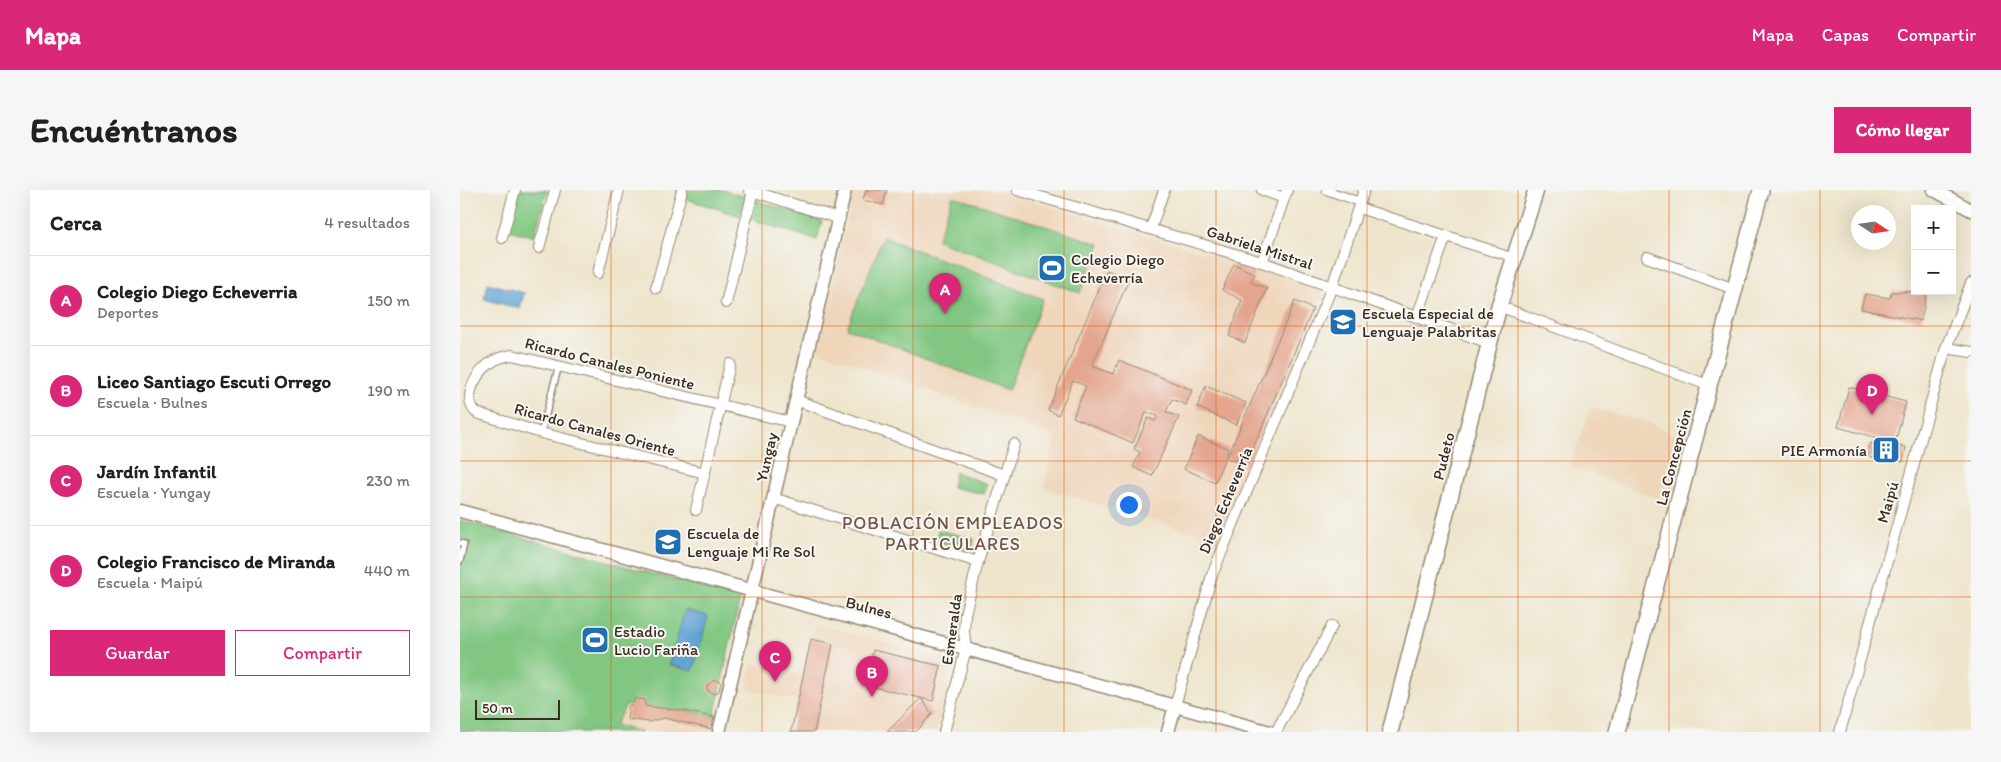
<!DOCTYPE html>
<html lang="es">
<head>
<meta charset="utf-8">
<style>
  body { margin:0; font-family:Itim,sans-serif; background:#f6f6f6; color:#202124 }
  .controls { position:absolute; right:15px; top:15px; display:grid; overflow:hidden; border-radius:0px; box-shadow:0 5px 20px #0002 }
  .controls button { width:45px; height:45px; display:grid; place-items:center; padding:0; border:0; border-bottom:1px solid #e0e0e0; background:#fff; color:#202124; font:25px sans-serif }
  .compass { position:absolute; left:1391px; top:15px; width:45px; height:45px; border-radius:50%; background:#fff; box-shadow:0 5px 20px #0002; rotate:102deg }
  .scale { position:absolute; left:15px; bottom:12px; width:85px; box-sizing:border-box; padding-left:5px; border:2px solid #3b2a1e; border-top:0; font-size:14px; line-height:18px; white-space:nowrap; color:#3b2a1e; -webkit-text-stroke:4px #f6f6f2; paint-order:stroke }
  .you { position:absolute; left:668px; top:314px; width:18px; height:18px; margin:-12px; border:4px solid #fff; border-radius:50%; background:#1a73e8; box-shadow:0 0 0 8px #1a73e833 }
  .badge { display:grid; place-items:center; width:32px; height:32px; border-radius:50%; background:#db2777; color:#fff; font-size:16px; font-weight:700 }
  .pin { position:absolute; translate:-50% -41px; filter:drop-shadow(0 1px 2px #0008) }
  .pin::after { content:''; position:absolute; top:26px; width:18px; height:15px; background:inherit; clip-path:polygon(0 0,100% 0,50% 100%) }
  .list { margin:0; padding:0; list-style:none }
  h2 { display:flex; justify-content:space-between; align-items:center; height:65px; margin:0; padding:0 20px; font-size:21px }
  h2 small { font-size:16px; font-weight:400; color:#757577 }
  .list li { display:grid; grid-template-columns:32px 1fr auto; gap:15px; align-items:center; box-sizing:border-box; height:90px; padding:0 20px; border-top:1px solid #e0e0e0 }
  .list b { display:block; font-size:19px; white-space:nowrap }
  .list p { margin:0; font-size:16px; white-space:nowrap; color:#757577 }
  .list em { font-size:16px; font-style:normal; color:#757577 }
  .actions { display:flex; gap:10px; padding:15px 20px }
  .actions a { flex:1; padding:11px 0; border:1px solid #db2777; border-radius:0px; text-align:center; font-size:18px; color:#db2777 }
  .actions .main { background:#db2777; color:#fff }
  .map { position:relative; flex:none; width:1511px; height:542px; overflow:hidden; border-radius:0px }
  header { display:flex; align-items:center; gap:30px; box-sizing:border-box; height:70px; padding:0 25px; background:#db2777; color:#fff }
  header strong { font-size:24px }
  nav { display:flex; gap:28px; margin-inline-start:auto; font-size:18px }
  .intro { display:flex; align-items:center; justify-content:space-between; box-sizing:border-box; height:120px; padding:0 30px }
  h1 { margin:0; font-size:35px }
  .button { padding:12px 22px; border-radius:0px; background:#db2777; color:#fff; font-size:18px; font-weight:700 }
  main { display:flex; gap:30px; padding:0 30px }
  aside { flex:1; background:#fff; border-radius:0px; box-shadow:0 5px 20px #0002 }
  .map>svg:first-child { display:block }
</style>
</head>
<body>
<header>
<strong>Mapa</strong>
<nav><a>Mapa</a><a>Capas</a><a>Compartir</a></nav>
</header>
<div class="intro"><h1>Encuéntranos</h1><a class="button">Cómo llegar</a></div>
<main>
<aside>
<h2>Cerca<small>4 resultados</small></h2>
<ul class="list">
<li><span class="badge">A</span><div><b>Colegio Diego Echeverria</b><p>Deportes</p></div><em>150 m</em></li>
<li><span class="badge">B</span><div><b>Liceo Santiago Escuti Orrego</b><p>Escuela · Bulnes</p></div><em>190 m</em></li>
<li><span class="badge">C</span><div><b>Jardín Infantil</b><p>Escuela · Yungay</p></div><em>230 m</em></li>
<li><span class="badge">D</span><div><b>Colegio Francisco de Miranda</b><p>Escuela · Maipú</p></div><em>440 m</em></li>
</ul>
<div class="actions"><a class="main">Guardar</a><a>Compartir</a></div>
</aside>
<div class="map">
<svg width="1511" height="542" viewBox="0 0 1511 542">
  <rect width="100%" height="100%" fill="#f6f6f2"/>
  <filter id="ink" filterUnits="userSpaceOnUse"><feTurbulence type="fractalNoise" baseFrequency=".02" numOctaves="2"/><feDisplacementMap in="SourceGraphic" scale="10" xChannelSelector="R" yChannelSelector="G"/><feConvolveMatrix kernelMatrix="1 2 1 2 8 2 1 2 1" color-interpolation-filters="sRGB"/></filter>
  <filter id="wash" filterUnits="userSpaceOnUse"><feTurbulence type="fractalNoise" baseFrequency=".0096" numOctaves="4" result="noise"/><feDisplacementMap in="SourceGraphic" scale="20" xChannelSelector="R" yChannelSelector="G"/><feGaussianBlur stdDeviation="1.12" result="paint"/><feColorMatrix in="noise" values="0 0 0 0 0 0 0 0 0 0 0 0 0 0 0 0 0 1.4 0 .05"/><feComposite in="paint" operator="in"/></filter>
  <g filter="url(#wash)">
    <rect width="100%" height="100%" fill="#eee5cc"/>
    <g fill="#efd6bb">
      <polygon points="394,0 534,0 865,99 758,350 584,298 596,246 357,160"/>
      <polygon points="1131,217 1194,235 1218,248 1198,309 1110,276"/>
      <polygon points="355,434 493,471 476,542 331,542 337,511 287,499 292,473 343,485"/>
      <polygon points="166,515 224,521 254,527 250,542 180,542 154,535"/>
    </g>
    <g fill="#81c782" stroke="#5e7850">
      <polygon points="58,0 87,0 74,47 49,40"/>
      <polygon points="228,0 263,0 362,31 357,50 226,9"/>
      <polygon points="493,6 640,54 620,103 477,50"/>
      <polygon points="423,47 583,109 548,200 387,138"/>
      <polygon points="495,282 527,294 524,304 492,297"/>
      <polygon points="0,330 280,408 254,527 224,521 166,515 155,535 180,542 0,542"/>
      <polygon points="478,340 514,349 512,361 476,351"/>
    </g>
    <g fill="#60a3d4" stroke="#4e6679">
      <polygon points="28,93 64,103 60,119 24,109"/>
      <polygon points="225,420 248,426 233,481 209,475"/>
    </g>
    <g id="blocks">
      <g fill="#e4a58e">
        <polygon points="406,0 427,0 423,15 403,10"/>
        <polygon points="774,74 795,84 791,92 807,98 785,153 769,146 782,110 762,100"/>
        <polygon points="647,80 669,89 632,176 653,184 659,170 732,200 726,215 712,209 706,222 719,227 692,286 673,277 680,262 674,259 688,228 695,231 698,226 686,222 673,253 613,227 626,196 613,191 598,225 588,220"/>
        <polygon points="1467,101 1461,131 1401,119 1405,104 1430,108 1432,102"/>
        <polygon points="835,111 853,119 785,276 767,268"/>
        <polygon points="746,196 786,213 776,235 737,217"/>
        <polygon points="1389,197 1446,212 1435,253 1378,237"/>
        <polygon points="738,246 769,259 755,292 724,279"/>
        <polygon points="1412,253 1446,257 1443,272 1433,269 1432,273 1423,271 1424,265 1418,265 1415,269 1409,267 1408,256"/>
        <polygon points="351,449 373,454 354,542 331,542"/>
        <polygon points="413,460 481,476 473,511 405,495"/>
        <polygon points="254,490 261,492 259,501 254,504 248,501 247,496"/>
        <polygon points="175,508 185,510 185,516 224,521 254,527 251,539 204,528 189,532 167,529 169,515 172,515"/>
        <polygon points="461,508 472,524 456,542 427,542"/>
      </g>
    </g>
  </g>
  <g filter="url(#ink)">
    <use href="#blocks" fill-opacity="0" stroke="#948875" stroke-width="1"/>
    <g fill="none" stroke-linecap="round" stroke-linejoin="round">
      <defs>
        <g id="service">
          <polyline points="81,243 99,175"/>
          <polyline points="0,353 4,354 0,371"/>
        </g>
        <g id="pedestrian">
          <polyline points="866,0 900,12"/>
          <polyline points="1033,61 1054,68"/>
        </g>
        <g id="minor">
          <polyline points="289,0 380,29"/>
          <polyline points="557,0 802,72 1029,153"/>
          <polyline points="802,0 824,8"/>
          <polyline points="899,18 1033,61"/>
          <polyline points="691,38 704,0"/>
          <polyline points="42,48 55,0"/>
          <polyline points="79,58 95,0"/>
          <polyline points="1187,67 1274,99"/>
          <polyline points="802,72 827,0"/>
          <polyline points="138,83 159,0"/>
          <polyline points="196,98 222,0"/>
          <polyline points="266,113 293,1"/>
          <polyline points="1039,116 1250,196"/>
          <polyline points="957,127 986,46"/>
          <polyline points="1486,158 1511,162"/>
          <polyline points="336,210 544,285"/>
          <path d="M245 283 81 243 17 223C0 209 17 178 37 169 41 167 47 166 52 165L331 232"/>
          <polyline points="313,308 518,372"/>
          <polyline points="236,320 270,174"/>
          <polyline points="715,516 752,385 872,97 904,0"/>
          <polyline points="484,542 506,459 504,442 505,424 518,372 554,254"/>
          <polyline points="816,542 872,436"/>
          <polyline points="1380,542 1486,158 1511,93"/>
        </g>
        <g id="tertiary">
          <polyline points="1474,0 1511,20"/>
          <polyline points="0,321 810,542"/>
          <polyline points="259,542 385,0"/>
          <polyline points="708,542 715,516"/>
        </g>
        <g id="secondary">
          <polyline points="930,542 1039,116 1076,0"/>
          <polyline points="1157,542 1301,0"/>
        </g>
      </defs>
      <use href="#service" stroke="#948875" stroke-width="8"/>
      <use href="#pedestrian" stroke="#948875" stroke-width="10"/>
      <use href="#minor" stroke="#948875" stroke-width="12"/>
      <use href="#tertiary" stroke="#948875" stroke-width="15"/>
      <use href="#secondary" stroke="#948875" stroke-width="18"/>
      <use href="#service" stroke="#fff" stroke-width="5"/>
      <use href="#pedestrian" stroke="#fff" stroke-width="8"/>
      <use href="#minor" stroke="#fff" stroke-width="10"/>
      <use href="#tertiary" stroke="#fff" stroke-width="12"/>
      <use href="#secondary" stroke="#fff" stroke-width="15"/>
    </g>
  </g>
  <path fill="none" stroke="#df570d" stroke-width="1" stroke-opacity="0.55" d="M151 0V542M302 0V542M453 0V542M604 0V542M756 0V542M907 0V542M1058 0V542M1209 0V542M1360 0V542M0 136H1511M0 271H1511M0 407H1511"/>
  <defs>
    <symbol id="stadium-square" viewBox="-11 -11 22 22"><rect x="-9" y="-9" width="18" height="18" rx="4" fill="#1f6fb2" stroke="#f6f6f2"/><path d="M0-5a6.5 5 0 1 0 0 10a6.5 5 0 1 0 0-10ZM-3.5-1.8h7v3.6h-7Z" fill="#fff"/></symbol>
    <symbol id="school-square" viewBox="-11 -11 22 22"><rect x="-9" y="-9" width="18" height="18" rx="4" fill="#1f6fb2" stroke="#f6f6f2"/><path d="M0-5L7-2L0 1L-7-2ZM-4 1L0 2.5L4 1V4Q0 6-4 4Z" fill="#fff"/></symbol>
    <symbol id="building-square" viewBox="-11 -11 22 22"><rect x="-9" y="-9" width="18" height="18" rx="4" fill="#1f6fb2" stroke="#f6f6f2"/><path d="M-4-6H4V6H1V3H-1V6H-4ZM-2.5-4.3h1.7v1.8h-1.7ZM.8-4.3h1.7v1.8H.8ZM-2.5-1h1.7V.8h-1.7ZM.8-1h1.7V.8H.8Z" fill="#fff"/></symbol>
  </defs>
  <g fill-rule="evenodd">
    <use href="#stadium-square" x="576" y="62" width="32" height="32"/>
    <use href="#school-square" x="867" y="116" width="32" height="32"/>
    <use href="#building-square" x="1410" y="244" width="32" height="32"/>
    <use href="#school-square" x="192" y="336" width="32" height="32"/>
    <use href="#stadium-square" x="119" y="434" width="32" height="32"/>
  </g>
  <g text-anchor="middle" stroke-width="4" stroke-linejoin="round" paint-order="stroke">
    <g font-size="16" fill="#3b2a1e" stroke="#f6f6f2">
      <text transform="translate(800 57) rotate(18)" y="6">Gabriela Mistral</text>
      <text transform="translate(150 173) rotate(14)" y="6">Ricardo Canales Poniente</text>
      <text transform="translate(135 239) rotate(15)" y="6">Ricardo Canales Oriente</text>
      <text transform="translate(983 266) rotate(-76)" y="6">Pudeto</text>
      <text transform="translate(306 267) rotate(-77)" y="6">Yungay</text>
      <text transform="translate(1213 267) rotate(-75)" y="6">La Concepción</text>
      <text transform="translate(765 310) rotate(-67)" y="6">Diego Echeverría</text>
      <text transform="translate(1427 312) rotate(-74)" y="6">Maipú</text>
      <text transform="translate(409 417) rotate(15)" y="6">Bulnes</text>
      <text transform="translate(491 439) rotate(-82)" y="6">Esmeralda</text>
    </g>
    <g font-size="16" fill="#3b2a1e" stroke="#f6f6f2" text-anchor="start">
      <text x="611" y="75">Colegio Diego<tspan x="611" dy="18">Echeverría</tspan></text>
      <text x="902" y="129">Escuela Especial de<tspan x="902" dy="18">Lenguaje Palabritas</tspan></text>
      <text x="1407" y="266" text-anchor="end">PIE Armonía</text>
      <text x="227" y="349">Escuela de<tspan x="227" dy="18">Lenguaje Mi Re Sol</tspan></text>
      <text x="154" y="447">Estadio<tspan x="154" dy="18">Lucio Fariña</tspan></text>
    </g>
    <g font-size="18" letter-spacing="1" fill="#765545" stroke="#f6f6f2">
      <text x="493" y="339">POBLACIÓN EMPLEADOS<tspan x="493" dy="21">PARTICULARES</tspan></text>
    </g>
  </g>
</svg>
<div class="controls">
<button>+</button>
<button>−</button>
</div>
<svg class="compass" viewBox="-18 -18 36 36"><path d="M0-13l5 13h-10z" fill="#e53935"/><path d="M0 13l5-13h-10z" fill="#757577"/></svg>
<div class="scale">50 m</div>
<div class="you"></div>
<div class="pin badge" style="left:485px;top:124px">A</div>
<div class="pin badge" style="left:412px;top:507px">B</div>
<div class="pin badge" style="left:315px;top:492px">C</div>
<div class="pin badge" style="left:1412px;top:225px">D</div>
</div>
</main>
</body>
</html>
